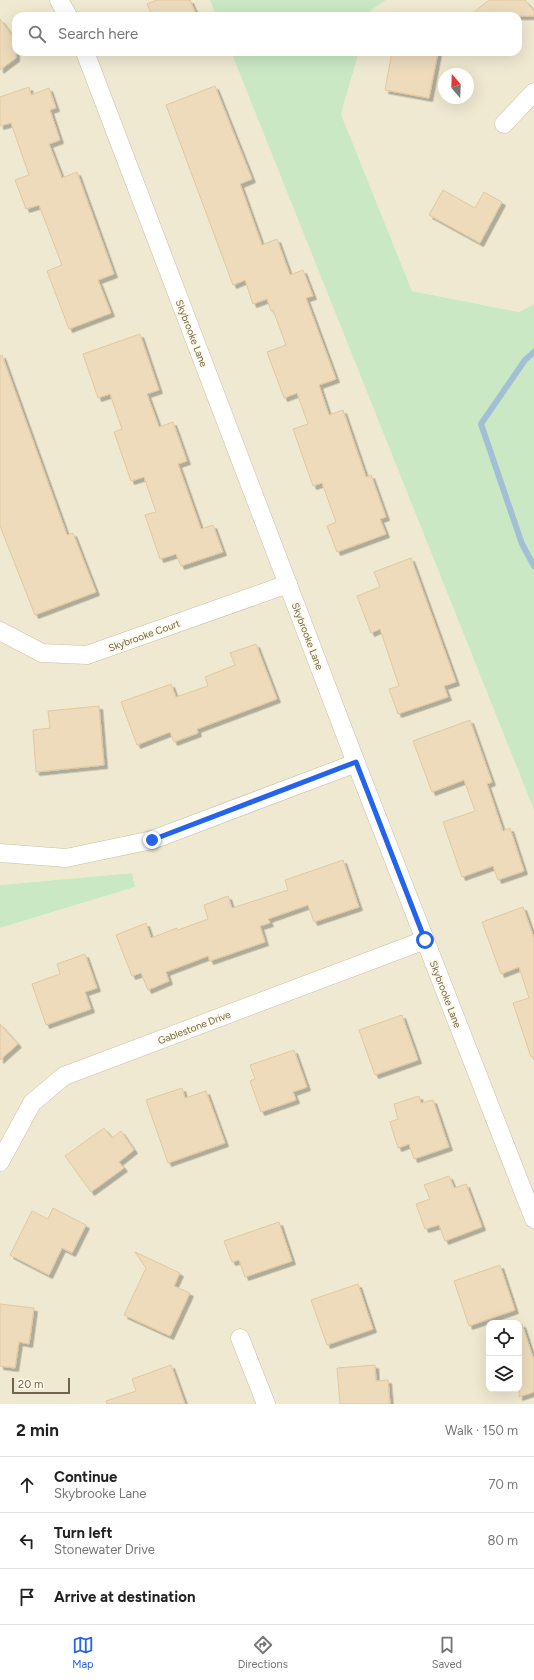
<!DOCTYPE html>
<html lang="en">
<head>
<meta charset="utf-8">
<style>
  body { margin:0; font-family:Figtree,sans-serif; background:#f6f6f6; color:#222 }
  .controls { position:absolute; right:12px; bottom:12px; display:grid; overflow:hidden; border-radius:8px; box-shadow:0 4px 16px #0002 }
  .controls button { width:36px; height:36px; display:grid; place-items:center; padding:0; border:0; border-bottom:1px solid #e0e0e0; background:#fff; color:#222; font:20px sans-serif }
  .compass { position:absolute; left:438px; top:68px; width:36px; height:36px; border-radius:50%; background:#fff; box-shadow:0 4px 16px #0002; rotate:341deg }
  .scale { position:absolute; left:12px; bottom:10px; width:58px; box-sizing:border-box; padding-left:4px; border:2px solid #73634b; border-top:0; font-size:11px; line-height:14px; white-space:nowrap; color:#73634b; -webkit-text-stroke:3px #fefbeb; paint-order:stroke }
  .stop { position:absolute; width:12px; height:12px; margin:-9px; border:3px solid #2563eb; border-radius:50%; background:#fff }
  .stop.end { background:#2563eb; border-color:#fff; box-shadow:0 1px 4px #0008 }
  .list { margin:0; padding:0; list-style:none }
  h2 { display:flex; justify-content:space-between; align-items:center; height:52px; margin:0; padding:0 16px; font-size:17px }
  h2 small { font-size:13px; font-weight:400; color:#767676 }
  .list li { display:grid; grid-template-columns:26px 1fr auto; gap:12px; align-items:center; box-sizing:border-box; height:56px; padding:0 16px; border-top:1px solid #e0e0e0 }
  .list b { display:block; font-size:15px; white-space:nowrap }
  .list p { margin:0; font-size:13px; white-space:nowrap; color:#767676 }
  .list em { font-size:13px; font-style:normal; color:#767676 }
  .icon { flex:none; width:22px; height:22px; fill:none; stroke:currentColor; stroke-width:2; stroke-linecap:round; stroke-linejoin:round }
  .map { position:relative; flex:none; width:534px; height:1404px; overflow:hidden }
  .search { position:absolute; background:#fff; box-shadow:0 4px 16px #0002; left:12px; right:12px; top:12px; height:44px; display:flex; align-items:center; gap:10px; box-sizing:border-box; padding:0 14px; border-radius:12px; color:#767676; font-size:15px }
  .sheet { height:220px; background:#fff }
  nav { display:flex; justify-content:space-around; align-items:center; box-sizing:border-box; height:56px; border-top:1px solid #e0e0e0; background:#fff; font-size:11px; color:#767676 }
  nav a { display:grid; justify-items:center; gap:2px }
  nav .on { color:#2563eb }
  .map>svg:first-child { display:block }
</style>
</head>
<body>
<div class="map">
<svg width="534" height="1404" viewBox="0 0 534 1404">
  <defs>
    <filter id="shadow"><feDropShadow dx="3.5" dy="3.5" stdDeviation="0" flood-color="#0004"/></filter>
  </defs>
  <rect width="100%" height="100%" fill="#fbf8e5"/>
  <g fill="#efe9d1" fill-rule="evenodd">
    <path d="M0 0H210L216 16H16V52H231L534 810V1404H0V928L135 887 132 873 0 885ZM489 1323H519V1389H489Z"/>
    <path d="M386 0H534V304L519 312 412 291 341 114 359 52H518V16H369L371 10ZM444 74H468V98H444Z"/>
  </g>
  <g fill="#cae8c4">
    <polygon points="210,0 386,0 371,10 369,16 216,16"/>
    <polygon points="231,52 359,52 341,114 412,291 519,312 534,304 534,810"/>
    <polygon points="132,873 135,887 0,928 0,885"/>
  </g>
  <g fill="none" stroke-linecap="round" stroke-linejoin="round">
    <polyline stroke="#a1c0d5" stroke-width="6" points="534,352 525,360 481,424 522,544 534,566"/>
  </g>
  <g fill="#eddbbc" stroke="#e1c89f" filter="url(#shadow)">
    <polygon points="157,0 190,0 197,16 152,16 147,4"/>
    <polygon points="489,0 525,0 534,11 534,16 469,16"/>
    <polygon points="0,19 16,41 16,58 0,70"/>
    <polygon points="392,52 438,52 429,98 385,90"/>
    <polygon points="215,86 252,179 240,184 262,245 277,239 290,275 303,270 313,296 306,298 336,379 319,385 329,415 343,410 366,477 371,475 386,517 380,519 386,534 337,552 327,526 336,522 322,483 313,486 293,429 308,424 297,393 284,398 267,352 286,345 273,310 271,311 267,299 253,304 245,280 233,285 166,105"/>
    <polygon points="29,87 31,95 49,88 56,108 50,110 60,140 49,144 62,178 77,172 114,274 98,280 111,313 69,329 47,271 62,265 39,205 26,209 15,180 29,175 11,123 0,126 0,97"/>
    <polygon points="443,190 475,208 484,192 502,202 480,243 429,215"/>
    <polygon points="140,334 159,390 147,394 159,427 173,422 187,461 178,464 201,529 213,525 223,552 181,566 176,554 160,559 145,515 156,512 144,477 131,481 114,432 122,429 110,394 98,398 83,354"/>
    <polygon points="2,355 67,535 73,533 96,592 35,615 0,526 0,356"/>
    <polygon points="411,558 456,682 444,686 448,697 398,714 389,689 399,686 380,629 371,633 357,596 380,587 374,572"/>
    <polygon points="256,644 277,699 197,729 198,733 174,742 170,732 137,745 121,702 171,684 176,697 208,686 205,677 235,665 230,653"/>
    <polygon points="99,706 104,765 36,772 33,730 50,728 48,711"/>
    <polygon points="470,720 492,782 487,784 503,831 510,828 524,871 498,880 493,866 462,877 443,822 475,811 464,780 432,792 413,741"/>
    <polygon points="343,860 359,907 314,922 308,905 268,919 270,923 260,926 265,942 210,961 208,956 166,972 169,981 148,990 141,973 132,976 116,935 146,923 151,938 177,928 178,930 208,919 204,905 228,896 232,908 288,890 285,880"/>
    <polygon points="523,907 534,938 534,1057 531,1057 513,1003 529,998 519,967 501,974 482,922"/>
    <polygon points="85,954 97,988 85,992 91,1009 46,1025 32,984 60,974 57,964"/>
    <polygon points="402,1015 418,1060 375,1075 359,1030"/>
    <polygon points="0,1024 18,1044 0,1060"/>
    <polygon points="294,1050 307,1087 293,1092 296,1100 261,1112 250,1081 255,1079 250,1065"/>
    <polygon points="182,1088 185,1098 206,1091 225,1143 168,1163 146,1100"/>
    <polygon points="419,1096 421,1103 433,1100 449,1147 414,1159 409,1144 398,1148 390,1122 398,1119 394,1104"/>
    <polygon points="104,1128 112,1138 121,1131 134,1150 119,1162 124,1168 91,1192 65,1156"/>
    <polygon points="449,1176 454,1188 466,1184 482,1227 445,1241 439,1225 425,1229 416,1204 430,1199 424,1185"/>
    <polygon points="53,1208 86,1225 72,1253 62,1248 49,1275 10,1255 32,1211 48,1219"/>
    <polygon points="279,1222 292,1261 245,1277 239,1260 232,1262 224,1241"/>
    <polygon points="135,1252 180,1273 174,1286 190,1293 170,1336 124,1315 146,1268"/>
    <polygon points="500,1265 515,1310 469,1326 454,1281"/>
    <polygon points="358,1284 373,1329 327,1345 311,1300"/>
    <polygon points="0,1304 34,1308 29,1344 19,1342 15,1368 0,1366"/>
    <polygon points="519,1324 522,1324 534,1360 534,1392 519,1397"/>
    <polygon points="171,1365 185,1404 107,1404 106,1401 136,1391 132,1379"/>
    <polygon points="375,1365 376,1381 388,1380 390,1404 340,1404 337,1368"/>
  </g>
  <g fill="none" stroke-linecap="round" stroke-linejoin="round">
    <defs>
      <g id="minor">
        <polyline points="59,0 68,16"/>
        <polyline points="85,52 356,763 534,1219"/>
        <polyline points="504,124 534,92"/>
        <polyline points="0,631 42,653 87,655 288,584"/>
        <polyline points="0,853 66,858 152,840 356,763"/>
        <polyline points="0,1162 32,1103 64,1076 425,940"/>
        <polyline points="240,1338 266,1404"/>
      </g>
    </defs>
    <use href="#minor" stroke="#c9bfa9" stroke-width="19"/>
    <use href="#minor" stroke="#fff" stroke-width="18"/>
  </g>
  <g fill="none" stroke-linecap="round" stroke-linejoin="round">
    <polyline stroke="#2563eb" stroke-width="5" points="152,840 356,762 425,940"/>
  </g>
  <g text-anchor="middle" stroke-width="3.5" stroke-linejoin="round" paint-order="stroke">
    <g font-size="10" fill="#73634b" stroke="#fefbeb">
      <text transform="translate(192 333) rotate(69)" y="4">Skybrooke Lane</text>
      <text transform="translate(144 635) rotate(-20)" y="4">Skybrooke Court</text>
      <text transform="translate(308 636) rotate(69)" y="4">Skybrooke Lane</text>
      <text transform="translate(446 994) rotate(69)" y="4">Skybrooke Lane</text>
      <text transform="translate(194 1027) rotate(-21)" y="4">Gablestone Drive</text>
    </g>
  </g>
</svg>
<div class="controls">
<button><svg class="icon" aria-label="locate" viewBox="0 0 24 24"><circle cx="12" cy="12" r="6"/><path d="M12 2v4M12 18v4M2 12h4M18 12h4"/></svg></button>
<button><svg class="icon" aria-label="layers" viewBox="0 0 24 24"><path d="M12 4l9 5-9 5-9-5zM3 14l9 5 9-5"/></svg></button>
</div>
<svg class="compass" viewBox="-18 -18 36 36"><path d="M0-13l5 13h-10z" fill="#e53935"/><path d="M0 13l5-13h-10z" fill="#767676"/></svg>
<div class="scale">20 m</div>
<div class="stop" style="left:425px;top:940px"></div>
<div class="stop end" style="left:152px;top:840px"></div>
<div class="search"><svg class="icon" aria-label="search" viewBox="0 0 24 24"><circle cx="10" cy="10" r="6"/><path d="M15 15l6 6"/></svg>Search here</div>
</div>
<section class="sheet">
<h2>2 min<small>Walk · 150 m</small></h2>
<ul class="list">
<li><svg class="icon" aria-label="ahead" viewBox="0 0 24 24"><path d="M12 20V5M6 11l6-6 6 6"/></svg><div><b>Continue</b><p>Skybrooke Lane</p></div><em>70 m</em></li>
<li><svg class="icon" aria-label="left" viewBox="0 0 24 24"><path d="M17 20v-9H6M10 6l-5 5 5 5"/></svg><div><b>Turn left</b><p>Stonewater Drive</p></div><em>80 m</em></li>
<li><svg class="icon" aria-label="arrive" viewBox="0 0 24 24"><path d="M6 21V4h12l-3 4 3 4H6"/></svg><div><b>Arrive at destination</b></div></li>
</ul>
</section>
<nav>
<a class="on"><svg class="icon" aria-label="map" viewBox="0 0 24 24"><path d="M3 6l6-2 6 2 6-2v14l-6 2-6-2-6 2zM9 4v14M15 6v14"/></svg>Map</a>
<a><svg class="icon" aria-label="directions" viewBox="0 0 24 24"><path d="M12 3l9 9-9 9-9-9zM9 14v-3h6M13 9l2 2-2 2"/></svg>Directions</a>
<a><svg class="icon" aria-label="saved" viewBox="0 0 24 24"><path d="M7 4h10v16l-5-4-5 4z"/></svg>Saved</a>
</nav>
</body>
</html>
